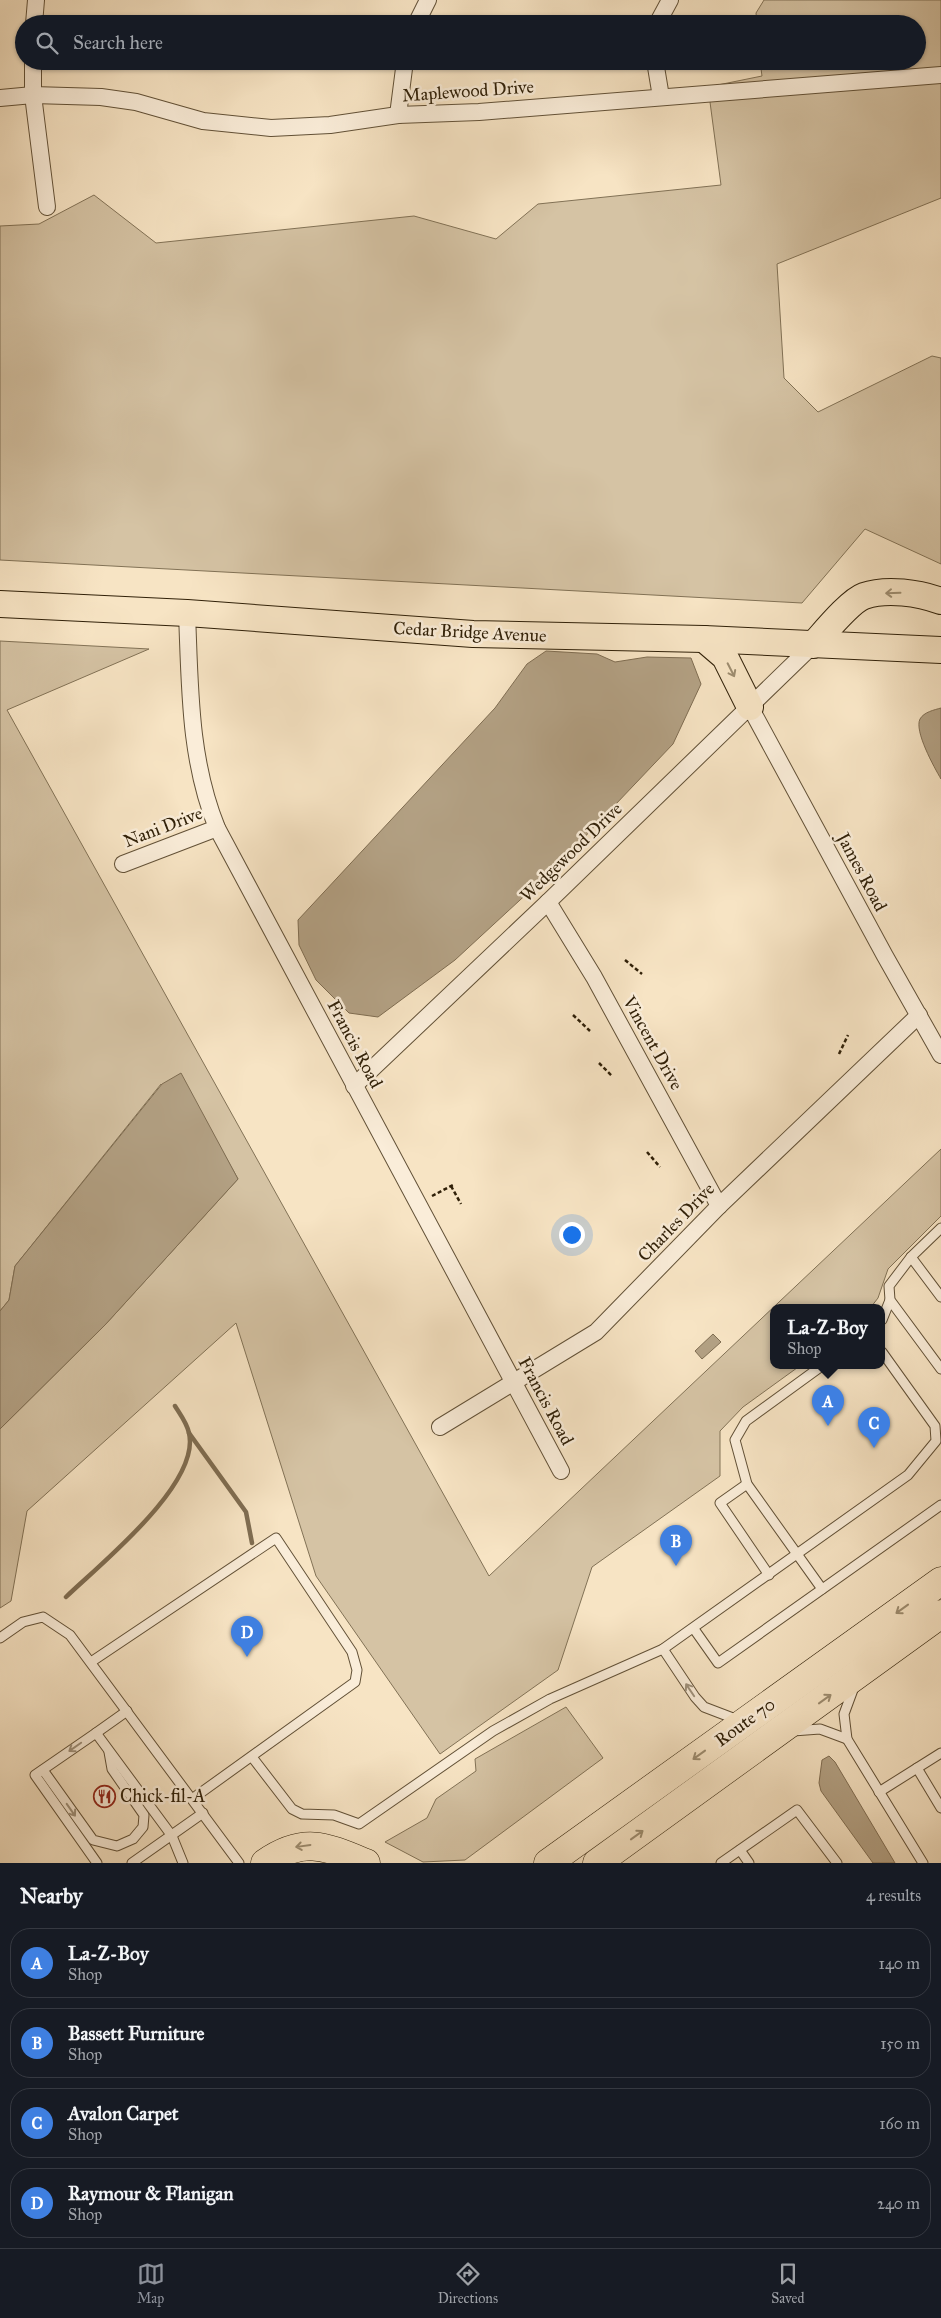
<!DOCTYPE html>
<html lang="en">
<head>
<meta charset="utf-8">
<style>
  body { margin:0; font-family:"IM FELL Great Primer",serif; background:#20242c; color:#f1f3f6 }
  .you { position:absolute; left:571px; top:1234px; width:18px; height:18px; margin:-12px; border:4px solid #fff; border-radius:50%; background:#1a73e8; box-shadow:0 0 0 8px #1a73e833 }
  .badge { display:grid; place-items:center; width:32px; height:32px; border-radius:50%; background:#8c9099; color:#fff; font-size:16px; font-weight:700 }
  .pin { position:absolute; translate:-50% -41px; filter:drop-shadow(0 1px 2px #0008) }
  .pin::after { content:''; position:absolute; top:26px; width:18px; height:15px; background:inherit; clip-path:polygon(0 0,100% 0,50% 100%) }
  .popup { position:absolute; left:770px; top:1304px; width:115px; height:65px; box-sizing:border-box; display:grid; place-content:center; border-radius:10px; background:#171b24; filter:drop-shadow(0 1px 4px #0005); font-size:16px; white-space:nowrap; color:#9ea1a6 }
  .popup b { font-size:19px; color:#f1f3f6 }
  .popup::after { content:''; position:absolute; left:50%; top:100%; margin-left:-10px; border:10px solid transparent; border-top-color:#171b24 }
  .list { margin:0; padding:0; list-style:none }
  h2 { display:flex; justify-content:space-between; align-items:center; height:65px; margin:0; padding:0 20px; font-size:21px }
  h2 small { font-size:16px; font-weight:400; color:#9ea1a6 }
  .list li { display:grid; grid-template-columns:32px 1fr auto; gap:15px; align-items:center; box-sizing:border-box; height:70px; margin:0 10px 10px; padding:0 10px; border:1px solid #363941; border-radius:20px }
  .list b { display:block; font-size:19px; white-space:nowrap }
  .list p { margin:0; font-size:16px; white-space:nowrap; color:#9ea1a6 }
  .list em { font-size:16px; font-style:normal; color:#9ea1a6 }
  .icon { flex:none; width:28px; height:28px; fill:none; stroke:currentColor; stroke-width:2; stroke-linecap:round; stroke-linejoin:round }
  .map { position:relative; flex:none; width:941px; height:1863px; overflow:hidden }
  .search { position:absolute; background:#171b24; box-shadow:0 1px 4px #0004; left:15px; right:15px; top:15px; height:55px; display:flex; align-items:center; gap:12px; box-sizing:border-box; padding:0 18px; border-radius:28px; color:#9ea1a6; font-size:19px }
  .sheet { height:385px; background:#171b24 }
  nav { display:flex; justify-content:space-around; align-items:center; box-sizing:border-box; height:70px; border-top:1px solid #363941; background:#171b24; font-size:14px; color:#9ea1a6 }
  nav a { display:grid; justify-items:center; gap:2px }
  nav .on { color:#8c9099 }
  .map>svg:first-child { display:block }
</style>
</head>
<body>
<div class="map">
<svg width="941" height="1863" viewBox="0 0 941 1863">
  <rect width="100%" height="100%" fill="#f7e4c4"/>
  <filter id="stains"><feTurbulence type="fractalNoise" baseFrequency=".004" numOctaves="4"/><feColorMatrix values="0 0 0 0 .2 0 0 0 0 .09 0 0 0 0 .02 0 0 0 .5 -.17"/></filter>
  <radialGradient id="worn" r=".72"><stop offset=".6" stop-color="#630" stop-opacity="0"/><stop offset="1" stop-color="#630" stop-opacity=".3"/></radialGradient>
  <g fill="#d5c3a4" stroke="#827256">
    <polygon points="764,0 941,0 941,198 777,264 784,378 818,412 932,356 941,358 941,564 865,529 802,603 0,560 0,226 39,224 94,195 156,243 414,216 496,239 538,204 721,185 708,87 762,76 760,61 917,61 917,24 757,24 756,13"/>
    <polygon points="0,641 149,649 7,710 489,1576 941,1149 941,1216 888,1269 878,1298 871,1307 774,1307 774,1365 801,1365 743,1407 720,1431 720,1476 592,1567 558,1670 440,1754 316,1576 236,1323 27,1511 11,1601 0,1608 0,1429 105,1325 238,1179 214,1136 161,1084 15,1266 9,1300 0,1311"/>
    <polygon points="566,1707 603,1758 465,1860 423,1862 385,1842 427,1818 436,1799 476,1771 475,1759"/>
  </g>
  <g fill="#b3a184" stroke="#7f6d52">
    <polygon points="546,651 597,654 615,662 647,657 691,658 701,684 673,744 558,865 455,960 378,1017 349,1013 316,980 299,945 298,920 495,708 527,664"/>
    <path d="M941 708V779C934 767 914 731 920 719 924 712 934 710 941 708Z"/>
    <polygon points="181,1073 238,1179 105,1325 0,1429 0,1311 9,1300 15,1266 162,1084"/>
    <polygon points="713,1334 721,1342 702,1359 695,1351"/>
    <polygon points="829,1756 835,1762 895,1863 873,1863 821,1791 819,1783 822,1760"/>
  </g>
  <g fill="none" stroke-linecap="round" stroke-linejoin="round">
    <g stroke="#7f6d52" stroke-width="4.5">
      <polyline points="189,1433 246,1512 252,1543"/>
      <path d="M66 1597C99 1565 201 1484 189 1433 187 1423 180 1414 175 1406"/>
    </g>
    <defs>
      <g id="service">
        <polyline points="941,1228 911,1257 889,1286 890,1300 941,1369"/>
        <polyline points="911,1257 941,1297"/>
        <polyline points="882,1320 890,1300"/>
        <polyline points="747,1484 720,1503 769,1575"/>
        <polyline points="822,1589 747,1484 735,1440 746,1421 823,1365"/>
        <polyline points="694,1629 718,1663 941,1505"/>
        <polyline points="0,1638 23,1622 43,1617 70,1635 239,1863"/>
        <polyline points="663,1649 695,1697 704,1707 738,1720"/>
        <polyline points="91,1662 276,1538 352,1652 357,1670 355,1682 192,1799"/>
        <polyline points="854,1687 844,1714 847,1739 923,1863"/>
        <polyline points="793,1731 820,1729 847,1739"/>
        <polyline points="96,1733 127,1711"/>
        <polyline points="252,1757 292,1809 302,1814 334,1815 359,1824 493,1731 550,1699 663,1649 908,1475 936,1441 935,1426 882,1352"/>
        <polyline points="917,1768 941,1808"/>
        <polyline points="43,1770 93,1840 117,1846 133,1839 143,1827 144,1815 112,1769 109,1752"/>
        <polyline points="879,1792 941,1753"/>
        <polyline points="740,1850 749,1863"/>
        <polyline points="97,1863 35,1775 96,1733 172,1836 183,1863"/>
        <polyline points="132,1863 203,1813"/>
        <polyline points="721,1863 797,1810 837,1863"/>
      </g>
      <g id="minor">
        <polyline points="34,24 36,0"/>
        <polyline points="416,24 428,0"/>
        <polyline points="657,24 670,0"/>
        <polyline points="33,61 33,95 47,207"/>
        <polyline points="655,61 661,97"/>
        <polyline points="0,98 33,95 101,97 136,102 203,121 271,128 330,125 398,115 479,112 941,75"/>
        <polyline points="398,115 405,61"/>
        <path d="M187 613C190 687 189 759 217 828L561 1471"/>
        <polyline points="750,707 885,956 941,1055"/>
        <polyline points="123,864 217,828"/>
        <polyline points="548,902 594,977 719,1206"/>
        <polyline points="354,1086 548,902 813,645"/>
        <polyline points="440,1427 596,1332 719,1206 919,1015"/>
      </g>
      <g id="primary">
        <polyline points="0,604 187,613 473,634 704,639 941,650"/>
        <polyline points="704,639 725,657 750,707"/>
        <path d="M813 645C824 633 850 601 864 596 887 588 919 593 941 601"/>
      </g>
      <g id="trunk">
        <path d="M265 1863C304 1836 325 1846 366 1863"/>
        <polyline points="548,1863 941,1581"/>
        <polyline points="597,1863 941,1614"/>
      </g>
    </defs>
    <use href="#service" stroke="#625137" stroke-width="11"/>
    <use href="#minor" stroke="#625137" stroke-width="18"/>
    <use href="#primary" stroke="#302008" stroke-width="28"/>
    <use href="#trunk" stroke="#302008" stroke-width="29"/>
    <g stroke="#302008" stroke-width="2.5" stroke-dasharray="4 2.5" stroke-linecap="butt">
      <polyline points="625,960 642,974"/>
      <polyline points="573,1015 590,1031"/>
      <polyline points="839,1054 848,1035"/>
      <polyline points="599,1063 612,1076"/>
      <polyline points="647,1152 660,1167"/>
      <polyline points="451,1186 461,1204"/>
      <polyline points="432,1196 453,1185"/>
    </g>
    <use href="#service" stroke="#faedd9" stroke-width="9"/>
    <use href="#minor" stroke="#faedd9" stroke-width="16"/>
    <use href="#primary" stroke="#f7e4c4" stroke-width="26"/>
    <use href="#trunk" stroke="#f7e4c4" stroke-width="28"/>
  </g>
  <defs><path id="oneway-shaft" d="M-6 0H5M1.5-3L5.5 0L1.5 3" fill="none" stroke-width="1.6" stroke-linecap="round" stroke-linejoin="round" transform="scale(1.25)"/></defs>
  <g stroke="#9d8c6f">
    <use href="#oneway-shaft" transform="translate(893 593) rotate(178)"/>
    <use href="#oneway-shaft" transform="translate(731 670) rotate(63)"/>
    <use href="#oneway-shaft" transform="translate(902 1609) rotate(144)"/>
    <use href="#oneway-shaft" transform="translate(825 1699) rotate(-36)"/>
    <use href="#oneway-shaft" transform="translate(699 1755) rotate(144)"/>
    <use href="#oneway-shaft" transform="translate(637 1835) rotate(-36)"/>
    <use href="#oneway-shaft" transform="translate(303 1846) rotate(172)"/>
  </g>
  <g stroke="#9f917b">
    <use href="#oneway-shaft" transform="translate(690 1690) rotate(-124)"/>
    <use href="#oneway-shaft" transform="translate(75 1747) rotate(145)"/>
    <use href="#oneway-shaft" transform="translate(71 1810) rotate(55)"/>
  </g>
  <defs>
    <symbol id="restaurant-ring" viewBox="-11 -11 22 22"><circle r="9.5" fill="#faedd9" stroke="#8f2418" stroke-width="1.5"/><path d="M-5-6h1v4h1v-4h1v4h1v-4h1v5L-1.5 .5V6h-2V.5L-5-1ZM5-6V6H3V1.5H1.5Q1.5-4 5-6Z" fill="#8f2418"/></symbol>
  </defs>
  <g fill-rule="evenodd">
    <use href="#restaurant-ring" x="92" y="1784" width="25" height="25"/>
  </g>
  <g text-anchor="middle" stroke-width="5" stroke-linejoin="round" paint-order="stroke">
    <g font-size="18" fill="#302008" stroke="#faedd9">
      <text transform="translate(468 91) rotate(-4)" y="6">Maplewood Drive</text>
      <text transform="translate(470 632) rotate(3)" y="6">Cedar Bridge Avenue</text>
      <text transform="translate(163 827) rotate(-21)" y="6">Nani Drive</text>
      <text transform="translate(571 852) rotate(-44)" y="6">Wedgewood Drive</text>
      <text transform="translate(862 872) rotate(62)" y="6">James Road</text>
      <text transform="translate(653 1043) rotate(61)" y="6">Vincent Drive</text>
      <text transform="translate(355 1044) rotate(62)" y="6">Francis Road</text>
      <text transform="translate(676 1222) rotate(-46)" y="6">Charles Drive</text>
      <text transform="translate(546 1401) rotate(62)" y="6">Francis Road</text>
      <text transform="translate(745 1722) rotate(-36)" y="6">Route 70</text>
    </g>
    <g font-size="18" fill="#302008" stroke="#faedd9" text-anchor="start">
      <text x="120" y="1802">Chick-fil-A</text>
    </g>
  </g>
  <rect width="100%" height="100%" filter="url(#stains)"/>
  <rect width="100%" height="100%" fill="url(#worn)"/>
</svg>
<div class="you"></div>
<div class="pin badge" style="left:828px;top:1426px;background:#3f7fe0">A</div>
<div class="popup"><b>La-Z-Boy</b>Shop</div>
<div class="pin badge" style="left:676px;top:1566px;background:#3f7fe0">B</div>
<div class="pin badge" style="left:874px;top:1448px;background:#3f7fe0">C</div>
<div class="pin badge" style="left:247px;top:1657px;background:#3f7fe0">D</div>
<div class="search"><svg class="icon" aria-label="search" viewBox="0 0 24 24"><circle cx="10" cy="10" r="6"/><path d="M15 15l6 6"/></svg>Search here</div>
</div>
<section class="sheet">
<h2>Nearby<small>4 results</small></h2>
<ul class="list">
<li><span class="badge" style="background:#3f7fe0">A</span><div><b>La-Z-Boy</b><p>Shop</p></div><em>140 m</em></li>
<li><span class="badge" style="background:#3f7fe0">B</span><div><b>Bassett Furniture</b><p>Shop</p></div><em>150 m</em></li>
<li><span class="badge" style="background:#3f7fe0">C</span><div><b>Avalon Carpet</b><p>Shop</p></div><em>160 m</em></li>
<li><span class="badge" style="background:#3f7fe0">D</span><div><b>Raymour &amp; Flanigan</b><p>Shop</p></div><em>240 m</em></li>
</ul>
</section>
<nav>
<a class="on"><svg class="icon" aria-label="map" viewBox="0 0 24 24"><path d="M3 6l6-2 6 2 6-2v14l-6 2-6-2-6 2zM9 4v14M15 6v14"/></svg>Map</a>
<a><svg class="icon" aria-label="directions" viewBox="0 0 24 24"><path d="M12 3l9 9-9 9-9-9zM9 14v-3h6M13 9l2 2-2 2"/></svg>Directions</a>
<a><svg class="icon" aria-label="saved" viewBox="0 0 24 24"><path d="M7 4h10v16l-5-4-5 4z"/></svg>Saved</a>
</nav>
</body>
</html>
